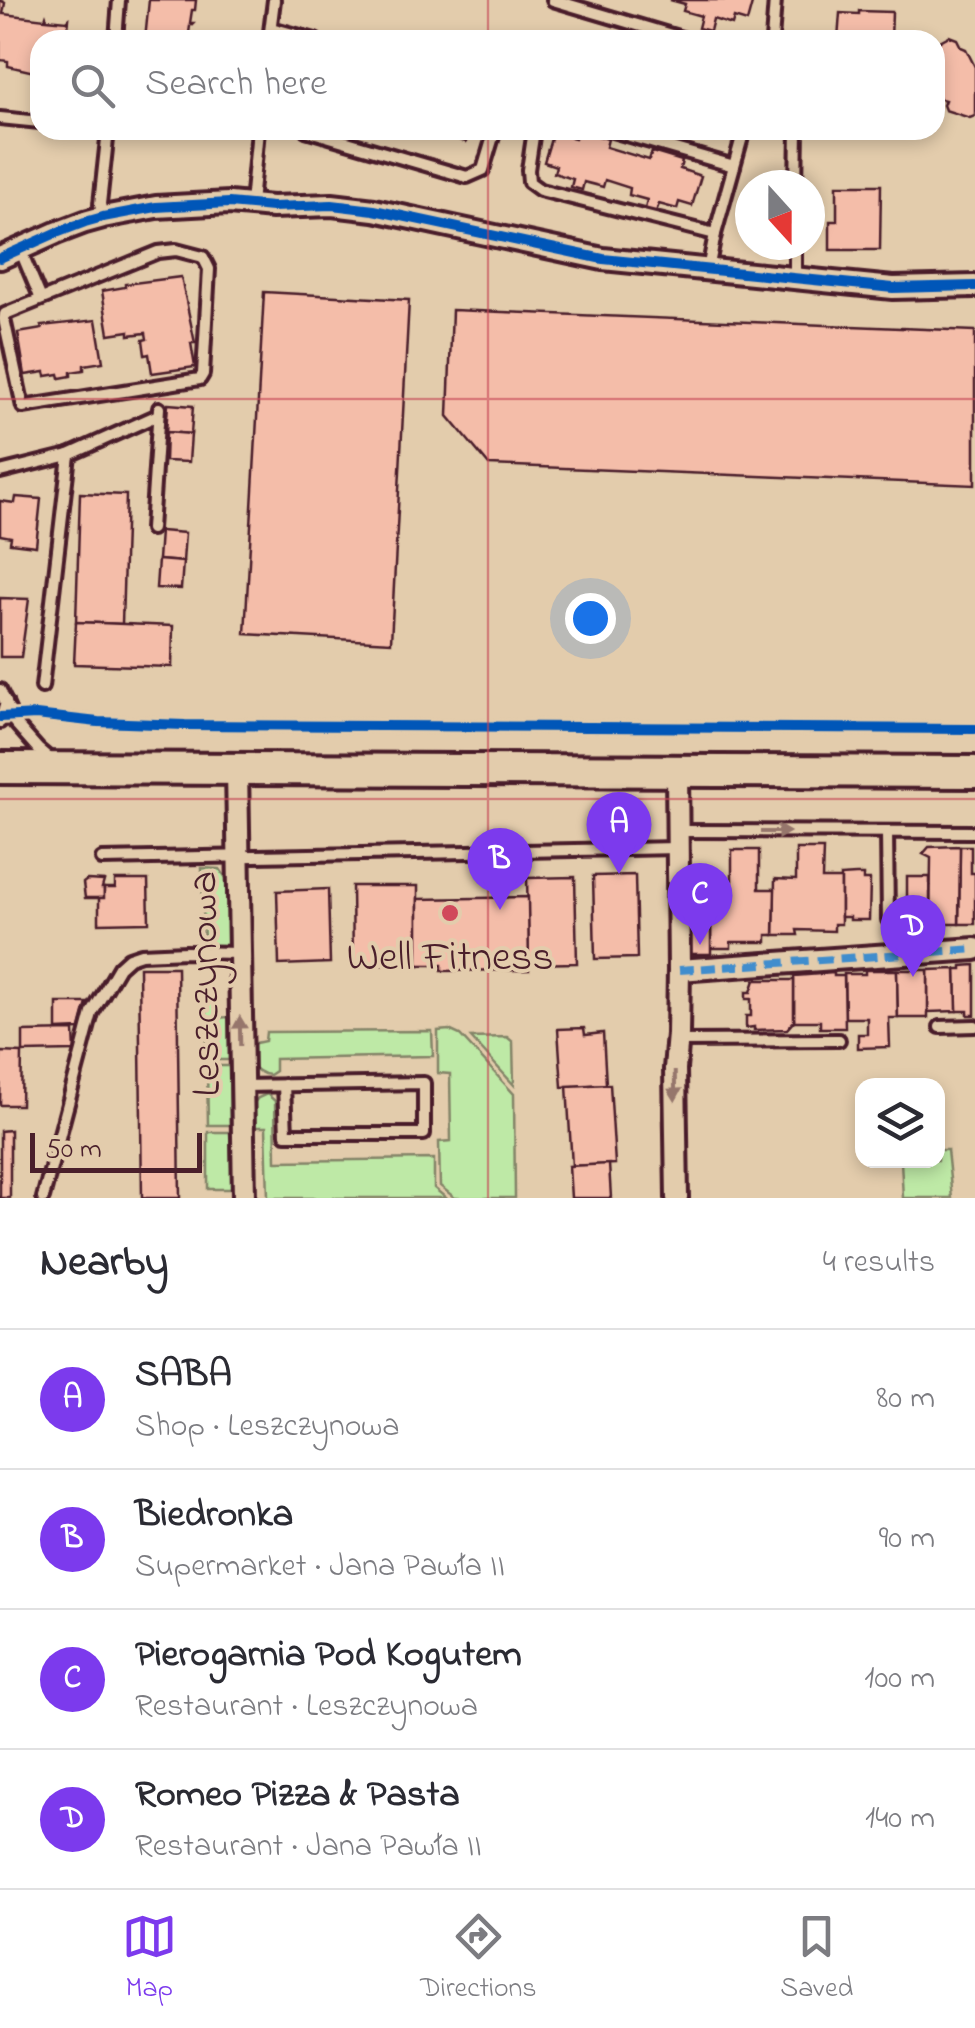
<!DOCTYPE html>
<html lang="en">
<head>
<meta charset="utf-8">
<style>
  body { margin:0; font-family:"Indie Flower",sans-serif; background:#f7f7f7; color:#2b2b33 }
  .controls { position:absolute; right:30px; bottom:30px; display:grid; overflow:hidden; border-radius:20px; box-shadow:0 5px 15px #0003 }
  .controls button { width:90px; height:90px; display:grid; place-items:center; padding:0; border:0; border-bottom:2px solid #e1e1e2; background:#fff; color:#2b2b33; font:50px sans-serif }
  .compass { position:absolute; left:735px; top:170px; width:90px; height:90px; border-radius:50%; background:#fff; box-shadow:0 5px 15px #0003; rotate:159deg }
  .scale { position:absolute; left:30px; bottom:25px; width:172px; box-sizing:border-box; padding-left:10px; border:5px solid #4a1f2b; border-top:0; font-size:28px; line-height:35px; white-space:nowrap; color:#4a1f2b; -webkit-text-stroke:8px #e3ccac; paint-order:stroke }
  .you { position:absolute; left:590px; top:618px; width:35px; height:35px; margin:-25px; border:8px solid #fff; border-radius:50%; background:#1a73e8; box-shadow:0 0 0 15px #1a73e833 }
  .badge { display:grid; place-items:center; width:65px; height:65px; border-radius:50%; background:#7c3aed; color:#fff; font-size:32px; font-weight:700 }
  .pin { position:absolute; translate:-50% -82px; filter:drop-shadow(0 2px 5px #0008) }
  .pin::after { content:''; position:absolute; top:52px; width:35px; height:30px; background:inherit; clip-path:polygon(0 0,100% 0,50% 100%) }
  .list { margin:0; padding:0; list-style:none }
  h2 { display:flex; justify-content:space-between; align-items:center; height:130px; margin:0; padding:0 40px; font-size:42px }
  h2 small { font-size:32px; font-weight:400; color:#7c7c81 }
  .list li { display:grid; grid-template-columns:65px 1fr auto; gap:30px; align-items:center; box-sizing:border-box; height:140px; padding:0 40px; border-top:2px solid #e1e1e2 }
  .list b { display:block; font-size:38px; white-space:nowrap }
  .list p { margin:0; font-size:32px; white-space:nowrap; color:#7c7c81 }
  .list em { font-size:32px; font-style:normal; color:#7c7c81 }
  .icon { flex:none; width:55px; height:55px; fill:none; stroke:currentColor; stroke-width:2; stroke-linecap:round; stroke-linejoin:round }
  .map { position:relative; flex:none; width:975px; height:1198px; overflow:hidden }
  .search { position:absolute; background:#fff; box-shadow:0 5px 15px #0003; left:30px; right:30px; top:30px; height:110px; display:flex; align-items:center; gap:25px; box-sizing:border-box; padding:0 35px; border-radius:30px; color:#7c7c81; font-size:38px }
  .sheet { height:690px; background:#fff }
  nav { display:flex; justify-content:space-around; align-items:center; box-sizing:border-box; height:140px; border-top:2px solid #e1e1e2; background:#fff; font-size:28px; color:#7c7c81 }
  nav a { display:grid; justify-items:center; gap:5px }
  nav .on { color:#7c3aed }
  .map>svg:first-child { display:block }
</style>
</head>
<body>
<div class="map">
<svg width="975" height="1198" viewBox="0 0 975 1198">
  <rect width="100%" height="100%" fill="#e3ccac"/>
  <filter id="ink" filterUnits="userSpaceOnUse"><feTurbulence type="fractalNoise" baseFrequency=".01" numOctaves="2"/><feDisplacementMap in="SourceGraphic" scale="20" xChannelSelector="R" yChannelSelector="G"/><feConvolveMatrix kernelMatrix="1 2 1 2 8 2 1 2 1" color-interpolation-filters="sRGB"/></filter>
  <g filter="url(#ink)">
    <g fill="#bee9a6" stroke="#848468" stroke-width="2.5">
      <polygon points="202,868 220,869 226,878 228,949 204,948"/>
      <polygon points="206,1001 216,1002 217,1018 229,1017 229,1060 207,1060"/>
      <polygon points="449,1030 460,1035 514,1094 515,1198 455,1198 440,1186 439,1142 451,1141 450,1074 438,1073 438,1031"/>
      <path d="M432 1031 433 1056 275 1059V1071L269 1075C250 1072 250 1060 251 1044L265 1041 266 1032Z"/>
      <polygon points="507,1037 513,1042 514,1085 471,1038"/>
      <polygon points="207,1066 229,1066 230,1125 208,1125"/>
      <polygon points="267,1094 275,1101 276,1161 434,1159 434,1188 446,1198 268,1198 266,1127 254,1127 251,1125 250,1108 258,1098"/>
      <polygon points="208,1132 230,1132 232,1189 208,1189"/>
      <polygon points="938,1150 947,1150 952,1198 903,1198 901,1161 938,1160"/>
    </g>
    <g fill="#f4bda9" stroke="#4a1f2b" stroke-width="2.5">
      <polygon points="0,0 5,3 3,14 45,19 46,16 47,19 67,21 69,19 67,40 40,40 40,69 34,68 34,72 8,66 8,61 0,60"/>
      <polygon points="149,0 196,0 195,10 192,10 190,23 193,23 190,26 188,40 145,40"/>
      <polygon points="670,0 753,0 747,22 734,18 732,25 713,19 710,31 698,28 701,16 683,11 685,4"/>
      <polygon points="859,11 892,12 891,40 838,40 840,13 859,14"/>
      <polygon points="949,36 957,39 961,47 966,49 975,67 975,116 970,118 945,110 943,105 945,100 938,98 935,107 935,49 940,41"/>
      <polygon points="417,130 470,130 466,142 428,131 427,135"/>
      <polygon points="579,130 608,139 606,147 649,160 652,152 682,161 680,169 701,176 692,206 679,202 677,209 659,204 656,212 645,209 647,200 629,195 630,188 605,180 603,187 584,182 582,190 571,187 573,179 554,173 556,166 544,162 553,132 575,138"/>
      <polygon points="837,185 881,185 880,250 830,250 830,221 837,221"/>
      <polygon points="181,277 195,343 191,343 195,367 152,373 149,354 145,355 143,340 147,339 146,333 129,335 129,331 109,334 102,291 125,287 125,284"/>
      <polygon points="264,292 409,300 391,642 245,634"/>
      <polygon points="452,310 975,331 975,485 489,465 448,416"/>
      <polygon points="96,320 103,362 84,365 84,370 71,372 71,376 60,378 59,374 46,376 45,372 25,375 18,333 42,329 41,326"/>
      <polygon points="168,404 193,406 191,434 166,432"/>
      <polygon points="166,432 191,434 189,462 165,461"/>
      <polygon points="80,493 126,495 122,624 76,622"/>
      <polygon points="16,497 41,499 36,546 10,543 11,537 0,535 0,501 15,503"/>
      <polygon points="160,531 185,533 183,562 158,560"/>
      <polygon points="158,560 183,562 181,589 156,588"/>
      <polygon points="0,598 29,599 21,657 0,657"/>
      <polygon points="76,622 173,626 172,667 74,664"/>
      <polygon points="960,846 971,846 971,873 975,873 975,924 959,924"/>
      <polygon points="960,846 959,924 930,924 931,858 923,854 929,847"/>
      <polygon points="796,849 823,849 822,879 841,879 841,924 834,924 834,931 797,930 798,935 774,935 775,879 796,880"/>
      <polygon points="732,850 759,850 759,889 775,889 774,935 767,935 767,942 731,942 731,948 711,948 711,890 732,890"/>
      <polygon points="635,875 637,958 595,959 593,876"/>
      <polygon points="856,875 863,875 863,880 870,880 869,920 850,920 850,917 841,917 841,876"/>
      <polygon points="575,877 577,963 529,964 527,878"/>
      <rect x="907" y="877" width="23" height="38"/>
      <polygon points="87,880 104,881 102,888 104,888 104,898 85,898 83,883"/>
      <polygon points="115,880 148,880 149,922 99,923 99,898 104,898 104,888 115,888"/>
      <polygon points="352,886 418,886 418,965 353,965"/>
      <polygon points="328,889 330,963 279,965 277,891"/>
      <polygon points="691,889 711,890 711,954 691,954 691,920 702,920 702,906 690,906"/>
      <polygon points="528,897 529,970 442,971 442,965 418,965 418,899"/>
      <polygon points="975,965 975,1015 968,1015 968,1011 957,1011 956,969 962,969 962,966"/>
      <polygon points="139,967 177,967 180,1198 142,1198"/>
      <polygon points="956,969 957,1011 928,1012 928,970"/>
      <polygon points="865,970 897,970 898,1018 889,1018 890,1047 858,1048 858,1034 867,1034 867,1018 845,1018 844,974 865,974"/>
      <polygon points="897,970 928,970 928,1018 898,1018"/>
      <polygon points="834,973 834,976 844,976 845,1028 820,1028 820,1021 794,1021 794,976"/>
      <polygon points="755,980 794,980 794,1021 787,1029 754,1030 754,1027 746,1028 746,1016 751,1016 751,999 746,999 746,992 751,992"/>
      <polygon points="57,1003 87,1003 80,1029 57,1030"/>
      <polygon points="584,1028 585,1035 603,1033 606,1084 562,1087 558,1029"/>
      <polygon points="74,1031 75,1051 23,1052 23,1032"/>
      <polygon points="1,1052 22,1053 21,1105 0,1105"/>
      <polygon points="610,1084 615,1164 572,1166 567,1086"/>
      <polygon points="10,1130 10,1198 0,1198 0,1131"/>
      <polygon points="609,1164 611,1198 571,1198 569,1166"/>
    </g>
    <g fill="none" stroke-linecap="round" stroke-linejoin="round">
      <defs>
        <g id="lane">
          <polyline points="553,0 688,40"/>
          <polyline points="271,28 315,40"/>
          <polyline points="116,40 119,0"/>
          <polyline points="269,40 274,0"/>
          <polyline points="772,40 775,0"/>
          <polyline points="0,118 40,122"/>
          <polyline points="306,130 467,177 483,170 495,130"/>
          <polyline points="534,130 528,170 529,182 540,190 715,234"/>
          <polyline points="609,130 734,166"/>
          <polyline points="796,185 797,130"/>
          <polyline points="251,204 258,130"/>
          <polyline points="103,217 100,204 108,130"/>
          <polyline points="20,249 41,299"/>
          <polygon points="176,250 203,257 209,269 203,374 200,379 23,407 4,319 5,314 158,252"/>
          <polyline points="708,270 715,234 744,130"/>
          <polyline points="795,278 795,245"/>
          <polyline points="0,472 69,455 158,415"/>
          <polyline points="151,529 159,408"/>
          <polyline points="42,687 69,455"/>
          <polyline points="0,690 15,723 38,749 51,760"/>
          <polyline points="0,722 6,702"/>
          <polyline points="678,831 975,832"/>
          <polyline points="887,832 888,920"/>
          <polyline points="102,859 678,848"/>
          <polyline points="940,1027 975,1026"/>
          <polyline points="678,1041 839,1040"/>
          <polyline points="242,1086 424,1083 424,1134 286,1134 284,1085"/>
          <polyline points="43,1198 92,1013 119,967 129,958 141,954 186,952 239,953"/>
        </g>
        <g id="street">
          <polyline points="0,258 56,233 85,222 103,217 156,207 229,203 272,207 332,205 374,210 603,259 893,288 975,286"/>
          <polyline points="237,768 244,1198"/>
          <polyline points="677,771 679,970 678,1034 675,1069 677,1198"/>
          <polyline points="679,970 975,949"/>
        </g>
        <polyline id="secondary" points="0,768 975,772"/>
      </defs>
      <use href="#lane" stroke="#4a1f2b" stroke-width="18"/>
      <use href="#street" stroke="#4a1f2b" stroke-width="28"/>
      <use href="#secondary" stroke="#4a1f2b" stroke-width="38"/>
      <use href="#lane" stroke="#e3ccac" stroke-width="10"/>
      <use href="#street" stroke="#e3ccac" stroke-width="20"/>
      <use href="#secondary" stroke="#e3ccac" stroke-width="30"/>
      <polyline stroke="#418dcd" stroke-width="8" stroke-dasharray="15 8" stroke-linecap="butt" points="679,970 975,949"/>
      <defs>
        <g id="cycleway">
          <polyline points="0,258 56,233 85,222 103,217 156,207 229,203 272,207 332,205 374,210 603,259 893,288 975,286"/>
          <polyline points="0,717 36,715 98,722 185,725 975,729"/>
        </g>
      </defs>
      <use href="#cycleway" stroke="#e3ccac" stroke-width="16"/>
      <use href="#cycleway" stroke="#0057b8" stroke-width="10"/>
    </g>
    <defs><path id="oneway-solid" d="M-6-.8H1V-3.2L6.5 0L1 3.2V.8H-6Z" transform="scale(2.5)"/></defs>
    <g fill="#96766c">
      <use href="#oneway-solid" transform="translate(775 832)"/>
      <use href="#oneway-solid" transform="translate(240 1031) rotate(-91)"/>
      <use href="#oneway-solid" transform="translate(675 1086) rotate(89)"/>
    </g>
  </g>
  <path fill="none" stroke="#c44556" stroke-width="2.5" stroke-opacity="0.55" d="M488 0V40M488 130V1198M0 399H975M0 799H975"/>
  <circle fill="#d1495b" stroke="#e3ccac" stroke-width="4" cx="450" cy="913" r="10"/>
  <g text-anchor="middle" stroke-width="8" stroke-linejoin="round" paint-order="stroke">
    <g font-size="42" fill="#4a1f2b" stroke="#e3ccac">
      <text x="450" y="969">Well Fitness</text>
    </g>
    <g font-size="42" fill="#4a1f2b" stroke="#e3ccac">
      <text transform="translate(202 984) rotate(-91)" y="15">Leszczynowa</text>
    </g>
  </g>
</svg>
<div class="controls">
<button><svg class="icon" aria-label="layers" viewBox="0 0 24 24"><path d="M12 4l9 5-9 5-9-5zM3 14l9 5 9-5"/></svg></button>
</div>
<svg class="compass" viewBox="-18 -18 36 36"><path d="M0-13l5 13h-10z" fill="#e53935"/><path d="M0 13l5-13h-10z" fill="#7c7c81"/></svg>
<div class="scale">50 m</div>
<div class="you"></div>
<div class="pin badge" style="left:619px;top:874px">A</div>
<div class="pin badge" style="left:500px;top:910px">B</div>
<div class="pin badge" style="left:700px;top:945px">C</div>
<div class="pin badge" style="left:913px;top:977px">D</div>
<div class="search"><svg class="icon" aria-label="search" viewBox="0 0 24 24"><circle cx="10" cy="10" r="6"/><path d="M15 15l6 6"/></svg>Search here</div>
</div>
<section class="sheet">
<h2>Nearby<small>4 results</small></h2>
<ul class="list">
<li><span class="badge">A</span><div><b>SABA</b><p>Shop · Leszczynowa</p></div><em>80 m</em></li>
<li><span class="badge">B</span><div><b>Biedronka</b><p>Supermarket · Jana Pawła II</p></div><em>90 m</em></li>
<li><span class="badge">C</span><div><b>Pierogarnia Pod Kogutem</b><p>Restaurant · Leszczynowa</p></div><em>100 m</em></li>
<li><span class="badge">D</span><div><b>Romeo Pizza &amp; Pasta</b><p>Restaurant · Jana Pawła II</p></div><em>140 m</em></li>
</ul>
</section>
<nav>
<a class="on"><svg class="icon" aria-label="map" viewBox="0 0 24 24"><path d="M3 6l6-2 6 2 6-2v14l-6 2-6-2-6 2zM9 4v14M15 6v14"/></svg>Map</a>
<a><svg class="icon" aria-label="directions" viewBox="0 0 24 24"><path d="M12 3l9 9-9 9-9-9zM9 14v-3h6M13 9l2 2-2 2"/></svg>Directions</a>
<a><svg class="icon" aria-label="saved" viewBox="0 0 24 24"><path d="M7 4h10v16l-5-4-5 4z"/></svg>Saved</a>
</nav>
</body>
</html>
